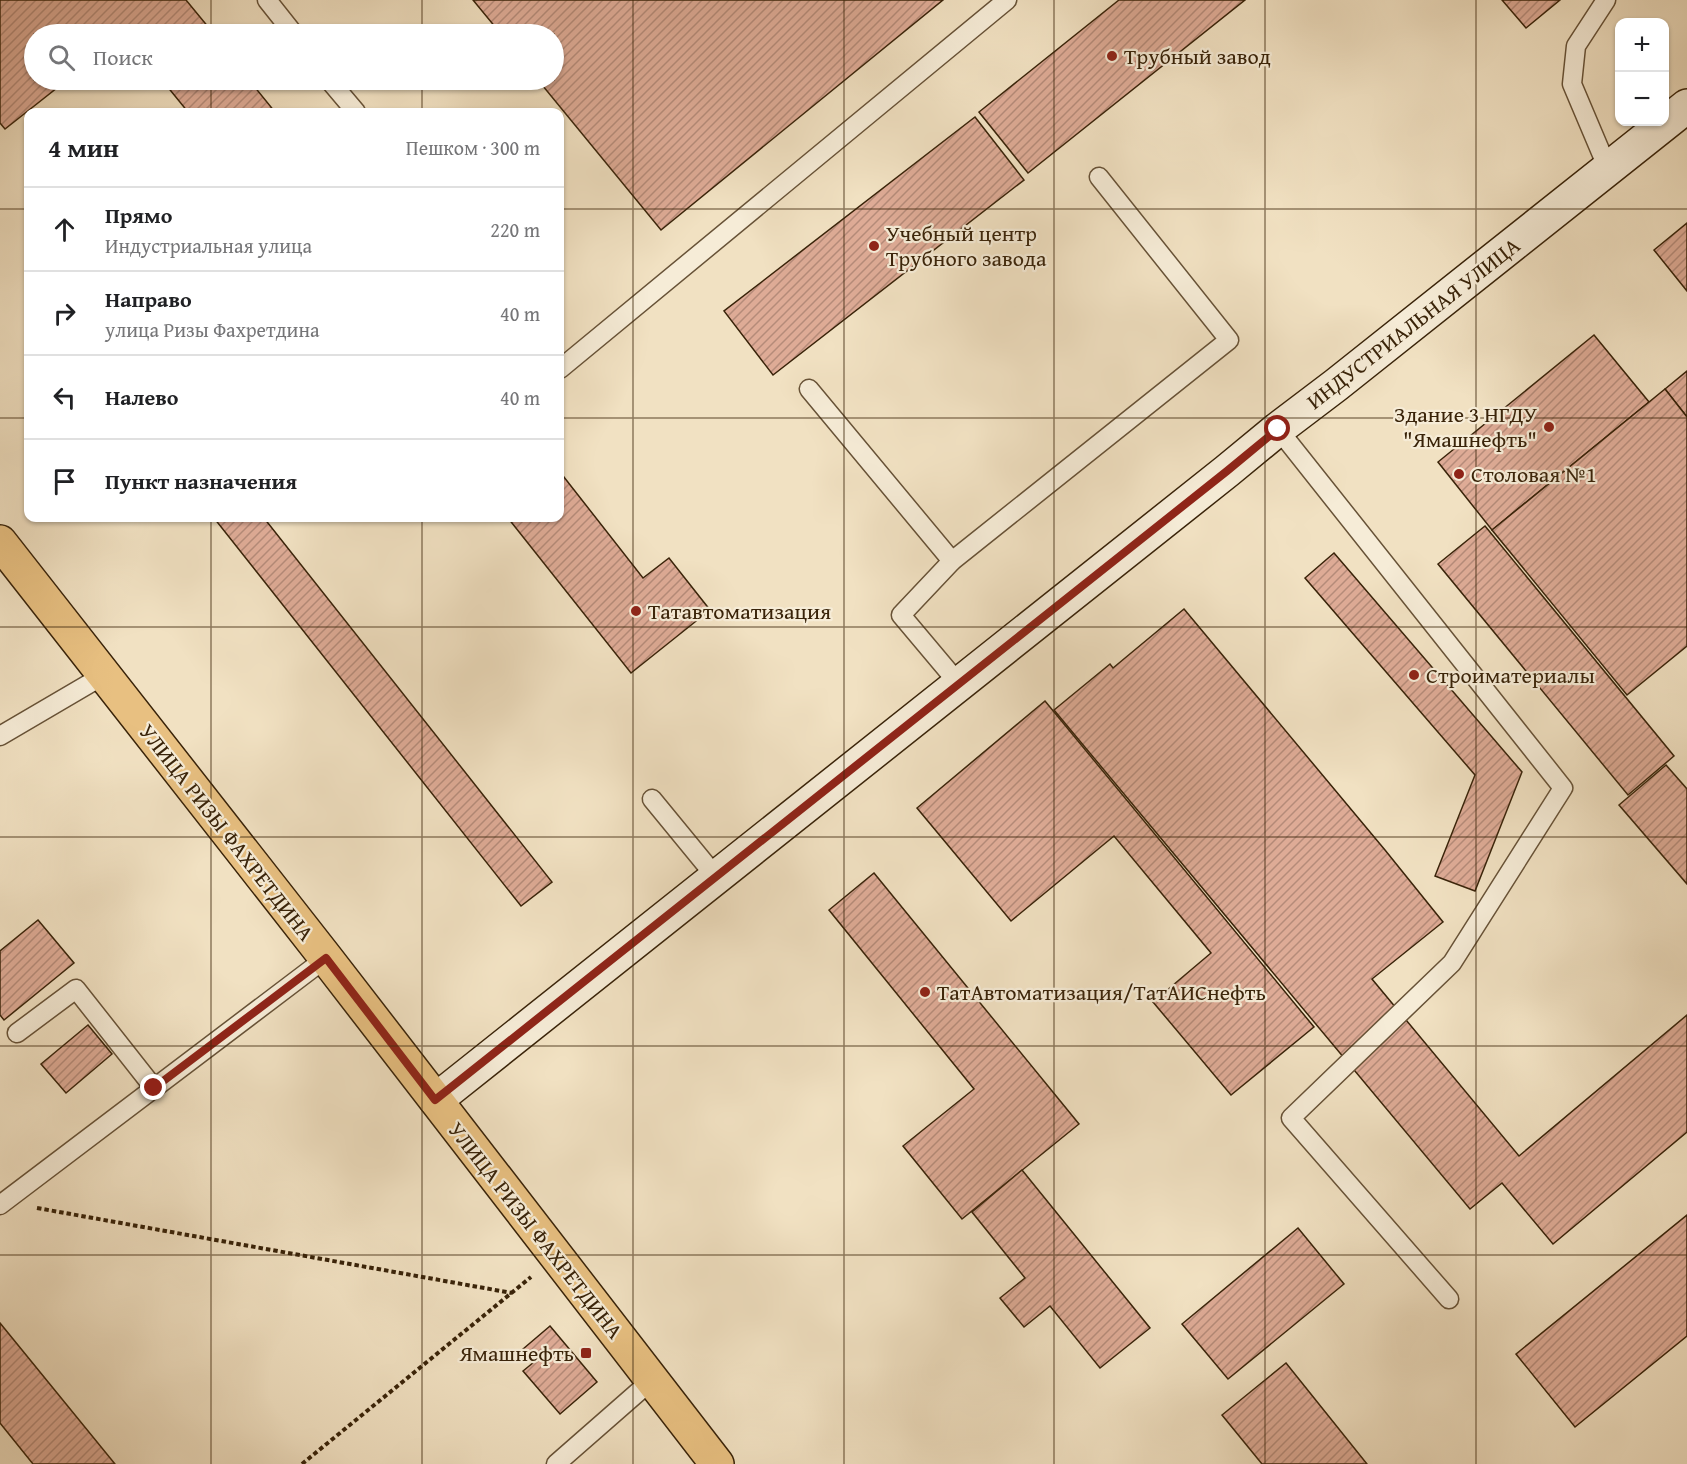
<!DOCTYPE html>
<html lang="ru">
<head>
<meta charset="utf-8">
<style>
  body { margin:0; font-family:"Gentium Book Plus",serif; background:#f2f2f2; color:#202124 }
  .controls { position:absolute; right:18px; top:18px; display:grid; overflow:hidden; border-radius:12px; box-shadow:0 2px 4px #0004 }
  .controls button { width:54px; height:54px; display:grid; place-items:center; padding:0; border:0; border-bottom:2px solid #e0e0e0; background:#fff; color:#202124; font:30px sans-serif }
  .stop { position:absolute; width:18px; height:18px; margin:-14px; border:4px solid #8f2418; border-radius:50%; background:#fff }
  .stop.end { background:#8f2418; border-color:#fff; box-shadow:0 2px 6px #0008 }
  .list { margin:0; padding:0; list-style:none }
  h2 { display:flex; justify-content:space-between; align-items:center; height:78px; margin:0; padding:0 24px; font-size:26px }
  h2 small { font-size:20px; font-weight:400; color:#757577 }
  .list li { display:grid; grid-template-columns:39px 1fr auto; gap:18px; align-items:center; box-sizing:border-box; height:84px; padding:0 24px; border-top:2px solid #e0e0e0 }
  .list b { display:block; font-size:22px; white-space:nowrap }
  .list p { margin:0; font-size:20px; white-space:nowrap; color:#757577 }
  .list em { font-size:20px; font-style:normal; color:#757577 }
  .icon { flex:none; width:33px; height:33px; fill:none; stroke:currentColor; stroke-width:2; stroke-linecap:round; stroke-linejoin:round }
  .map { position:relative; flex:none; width:1687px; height:1464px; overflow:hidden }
  .search { position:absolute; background:#fff; box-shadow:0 2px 4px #0004; left:24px; top:24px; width:540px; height:66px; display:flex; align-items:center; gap:15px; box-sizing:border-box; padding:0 21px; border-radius:33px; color:#757577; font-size:22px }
  .panel { position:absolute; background:#fff; box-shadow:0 2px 4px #0004; left:24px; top:108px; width:540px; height:414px; border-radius:12px }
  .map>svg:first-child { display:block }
</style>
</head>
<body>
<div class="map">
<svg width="1687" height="1464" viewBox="0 0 1687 1464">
  <defs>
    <pattern id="building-hatch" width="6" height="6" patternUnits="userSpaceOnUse" patternTransform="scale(1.5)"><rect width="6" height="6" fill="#deab96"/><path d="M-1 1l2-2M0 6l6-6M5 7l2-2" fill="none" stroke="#b58b79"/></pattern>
  </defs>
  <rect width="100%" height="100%" fill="#f1e1c2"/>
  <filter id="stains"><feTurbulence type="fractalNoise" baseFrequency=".00333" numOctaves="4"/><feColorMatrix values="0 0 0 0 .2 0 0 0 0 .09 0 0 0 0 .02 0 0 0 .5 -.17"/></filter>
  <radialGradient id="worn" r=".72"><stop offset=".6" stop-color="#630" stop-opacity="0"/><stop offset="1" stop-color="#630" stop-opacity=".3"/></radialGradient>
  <g fill="url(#building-hatch)" stroke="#392309" stroke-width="1.5">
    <polygon points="0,0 186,0 214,34 126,34 125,33 124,34 34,34 34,80 67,80 5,129 0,123"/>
    <polygon points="473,0 943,0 661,230 538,80 554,80 554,34 501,34"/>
    <polygon points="1119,0 1245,0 1028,173 979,112"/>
    <polygon points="1502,0 1560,0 1526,28"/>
    <polygon points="162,80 249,80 275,112 188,112"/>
    <polygon points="975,117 1024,180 773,375 724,311"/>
    <polygon points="1687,223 1687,291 1654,250"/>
    <polygon points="1594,335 1649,402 1492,530 1438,462"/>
    <polygon points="1687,371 1687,417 1665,389"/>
    <polygon points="1665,389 1687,417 1687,646 1627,695 1492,530"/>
    <polygon points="560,472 643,578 669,558 710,610 631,673 508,518 560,518"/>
    <polygon points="214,518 264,518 552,882 521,906"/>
    <polygon points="1485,526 1674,756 1628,795 1438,564"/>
    <polygon points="1334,553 1522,772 1475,891 1435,876 1475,775 1305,578"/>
    <polygon points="1184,609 1385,850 1443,922 1372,979 1519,1156 1687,1015 1687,1132 1553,1244 1502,1183 1470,1209 1054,710 1110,664 1113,668"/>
    <polygon points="1045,701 1314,1027 1231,1095 1153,1002 1211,953 1114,836 1011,921 917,808"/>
    <polygon points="1666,765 1687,789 1687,884 1619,805"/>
    <polygon points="874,873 1079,1124 962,1219 903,1146 974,1089 829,910"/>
    <polygon points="38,920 74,963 4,1020 0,1015 0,951"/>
    <polygon points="88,1025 112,1054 66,1093 41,1064"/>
    <polygon points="1022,1170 1150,1328 1100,1368 1050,1306 1024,1327 1000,1298 1025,1278 972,1212"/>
    <polygon points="1687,1215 1687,1336 1575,1427 1516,1354"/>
    <polygon points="1298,1228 1344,1284 1228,1379 1182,1324"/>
    <polygon points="0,1323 115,1464 33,1464 0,1423"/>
    <polygon points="550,1326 597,1382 560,1414 523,1371 534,1362 523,1349"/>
    <polygon points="1286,1363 1367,1464 1262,1464 1222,1415"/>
  </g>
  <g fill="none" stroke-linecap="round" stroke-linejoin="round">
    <defs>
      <g id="lane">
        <polyline points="267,0 294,34"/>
        <polyline points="1606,0 1576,46 1572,84 1608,169"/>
        <polyline points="329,80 356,112"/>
        <polyline points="560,369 1007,0"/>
        <polyline points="809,389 952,561"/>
        <polyline points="1278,429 1563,788 1452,963 1291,1118 1449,1299"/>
        <polyline points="959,684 901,615 952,561 1229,340 1099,177"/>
        <polyline points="0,736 104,675"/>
        <polyline points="652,799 716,877"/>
        <polyline points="17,1033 76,989 154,1088"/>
        <polyline points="0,1205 326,958"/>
        <polyline points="556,1464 653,1379"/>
      </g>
      <polyline id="secondary" points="436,1100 1227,471 1278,429 1336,385 1687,106"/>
      <polyline id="primary" points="0,542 326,958 717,1464"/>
    </defs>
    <use href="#lane" stroke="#675237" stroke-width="21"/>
    <use href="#secondary" stroke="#392309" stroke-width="36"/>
    <use href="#primary" stroke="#392309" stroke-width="36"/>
    <g stroke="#392309" stroke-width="4" stroke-dasharray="4.5 3" stroke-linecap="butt">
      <polyline points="37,1208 512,1293"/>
      <polyline points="302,1464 531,1277"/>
    </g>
    <use href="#lane" stroke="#f6ecd7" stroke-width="18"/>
    <use href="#secondary" stroke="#f6ecd7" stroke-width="33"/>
    <use href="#primary" stroke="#e8c081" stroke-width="33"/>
  </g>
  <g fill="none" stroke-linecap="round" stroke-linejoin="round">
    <polyline stroke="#8f2418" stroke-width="8" points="154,1088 326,958 435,1100 1227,471 1278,429"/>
  </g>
  <path fill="none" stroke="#392309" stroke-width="1.5" stroke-opacity="0.55" d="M211 0V34M422 0V34M633 0V1464M844 0V1464M1054 0V1464M1265 0V1464M1476 0V1464M211 80V112M422 80V112M0 209H28M560 209H1687M0 418H28M560 418H1687M211 518V1464M422 518V1464M0 627H1687M0 837H1687M0 1046H1687M0 1255H1687"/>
  <g fill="#8f2418" stroke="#f6ecd7" stroke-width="2">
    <circle cx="1112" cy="56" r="6"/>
    <circle cx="874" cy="246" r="6"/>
    <circle cx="1549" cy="427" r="6"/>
    <circle cx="1459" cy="474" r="6"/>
    <circle cx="636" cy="611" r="6"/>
    <circle cx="1414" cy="675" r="6"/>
    <circle cx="925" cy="992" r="6"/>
    <rect x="580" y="1347" width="12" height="12" rx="3"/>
  </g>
  <g text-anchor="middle" stroke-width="4.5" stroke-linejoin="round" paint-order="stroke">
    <g font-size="22" fill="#392309" stroke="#f6ecd7" text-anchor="start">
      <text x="1124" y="64">Трубный завод</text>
      <text x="886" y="241">Учебный центр<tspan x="886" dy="25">Трубного завода</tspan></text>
      <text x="1537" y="422" text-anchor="end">Здание 3 НГДУ<tspan x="1537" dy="25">"Ямашнефть"</tspan></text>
      <text x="1471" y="482">Столовая №1</text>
      <text x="648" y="619">Татавтоматизация</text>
      <text x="1426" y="683">Строиматериалы</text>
      <text x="937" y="1000">ТатАвтоматизация/ТатАИСнефть</text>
      <text x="574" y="1361" text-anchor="end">Ямашнефть</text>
    </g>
    <g font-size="22" fill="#392309" stroke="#f6ecd7">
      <text transform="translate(1413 323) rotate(-38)" y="8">ИНДУСТРИАЛЬНАЯ УЛИЦА</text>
      <text transform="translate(227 832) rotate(52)" y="8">УЛИЦА РИЗЫ ФАХРЕТДИНА</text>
      <text transform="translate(536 1230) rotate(52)" y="8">УЛИЦА РИЗЫ ФАХРЕТДИНА</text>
    </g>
  </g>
  <rect width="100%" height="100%" filter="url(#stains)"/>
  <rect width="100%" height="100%" fill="url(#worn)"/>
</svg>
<div class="controls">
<button>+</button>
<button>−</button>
</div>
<div class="stop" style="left:1278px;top:429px"></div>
<div class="stop end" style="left:154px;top:1088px"></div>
<div class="search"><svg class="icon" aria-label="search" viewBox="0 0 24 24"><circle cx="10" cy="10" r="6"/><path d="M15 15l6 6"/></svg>Поиск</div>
<section class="panel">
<h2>4 мин<small>Пешком · 300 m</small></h2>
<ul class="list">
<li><svg class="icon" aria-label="ahead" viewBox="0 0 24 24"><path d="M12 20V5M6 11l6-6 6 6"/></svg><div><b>Прямо</b><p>Индустриальная улица</p></div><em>220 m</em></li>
<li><svg class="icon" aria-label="right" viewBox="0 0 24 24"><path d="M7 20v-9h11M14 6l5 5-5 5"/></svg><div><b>Направо</b><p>улица Ризы Фахретдина</p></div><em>40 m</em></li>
<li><svg class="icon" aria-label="left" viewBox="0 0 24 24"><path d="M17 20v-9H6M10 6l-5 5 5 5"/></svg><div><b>Налево</b></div><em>40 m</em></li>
<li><svg class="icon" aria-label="arrive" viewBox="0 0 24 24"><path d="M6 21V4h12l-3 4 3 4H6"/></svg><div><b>Пункт назначения</b></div></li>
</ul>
</section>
</div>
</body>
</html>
